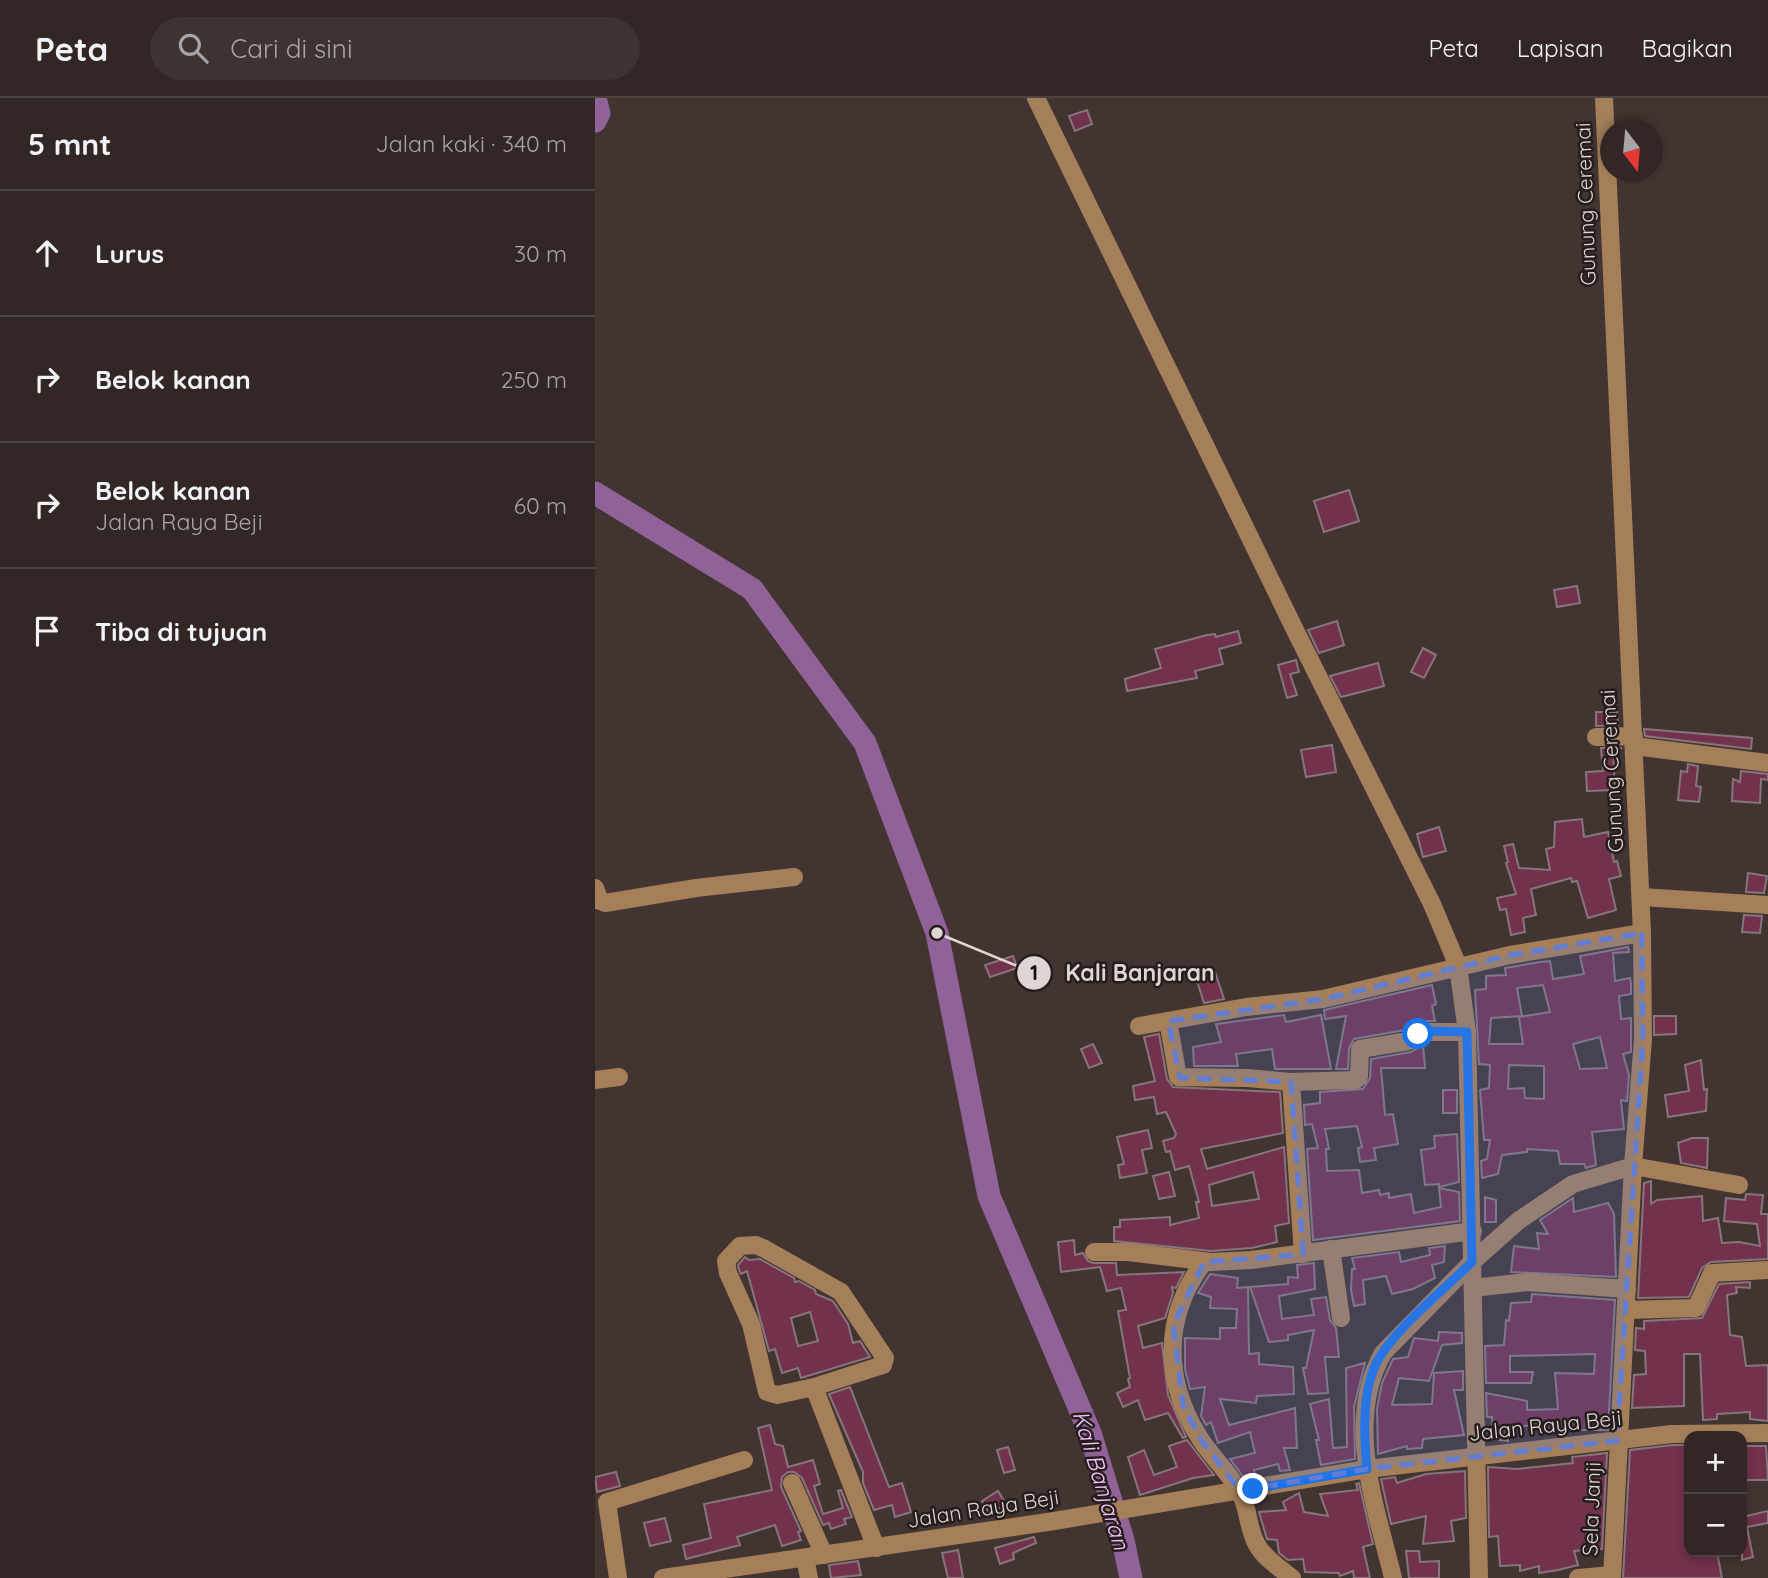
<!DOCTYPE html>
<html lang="id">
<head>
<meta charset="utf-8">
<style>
  body { margin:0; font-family:Quicksand,sans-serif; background:#3d3332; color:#f1f3f6 }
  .controls { position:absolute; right:21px; bottom:21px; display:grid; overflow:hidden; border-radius:14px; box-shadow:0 4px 10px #0003 }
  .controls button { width:63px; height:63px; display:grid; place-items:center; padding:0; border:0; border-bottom:2px solid #4d4442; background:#322725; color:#f1f3f6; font:35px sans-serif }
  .compass { position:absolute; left:1005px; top:21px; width:63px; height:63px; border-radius:50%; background:#322725; box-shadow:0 4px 10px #0003; rotate:164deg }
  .stop { position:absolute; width:21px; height:21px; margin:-16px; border:5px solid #1a73e8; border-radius:50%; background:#fff }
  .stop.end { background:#1a73e8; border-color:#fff; box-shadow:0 2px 7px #0008 }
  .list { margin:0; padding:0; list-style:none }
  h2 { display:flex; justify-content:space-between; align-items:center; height:91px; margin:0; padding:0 28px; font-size:30px }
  h2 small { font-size:23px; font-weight:400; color:#a8a5a7 }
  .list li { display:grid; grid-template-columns:46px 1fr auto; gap:21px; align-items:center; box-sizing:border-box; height:126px; padding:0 28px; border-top:2px solid #4d4442 }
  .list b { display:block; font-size:26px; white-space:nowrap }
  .list p { margin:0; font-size:23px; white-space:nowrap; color:#a8a5a7 }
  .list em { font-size:23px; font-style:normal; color:#a8a5a7 }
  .icon { flex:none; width:38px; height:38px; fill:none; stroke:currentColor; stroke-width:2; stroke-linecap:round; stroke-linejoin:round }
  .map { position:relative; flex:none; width:1173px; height:1480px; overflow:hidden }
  header { display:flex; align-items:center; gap:42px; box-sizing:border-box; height:98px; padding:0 35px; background:#322725; border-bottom:2px solid #4d4442 }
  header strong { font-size:33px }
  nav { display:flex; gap:38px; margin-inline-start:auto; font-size:24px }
  .search { width:490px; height:63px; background:#3d3332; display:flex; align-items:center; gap:18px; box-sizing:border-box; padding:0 24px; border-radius:38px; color:#a8a5a7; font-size:26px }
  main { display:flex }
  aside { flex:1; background:#322725 }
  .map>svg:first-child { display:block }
</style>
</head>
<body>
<header>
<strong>Peta</strong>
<div class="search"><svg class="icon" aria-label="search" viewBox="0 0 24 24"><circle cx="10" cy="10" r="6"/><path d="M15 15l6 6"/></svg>Cari di sini</div>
<nav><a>Peta</a><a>Lapisan</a><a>Bagikan</a></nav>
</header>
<main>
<aside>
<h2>5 mnt<small>Jalan kaki · 340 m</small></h2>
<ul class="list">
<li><svg class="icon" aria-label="ahead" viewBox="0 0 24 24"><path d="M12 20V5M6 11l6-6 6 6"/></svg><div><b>Lurus</b></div><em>30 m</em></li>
<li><svg class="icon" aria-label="right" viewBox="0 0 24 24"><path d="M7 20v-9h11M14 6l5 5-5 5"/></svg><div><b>Belok kanan</b></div><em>250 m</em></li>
<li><svg class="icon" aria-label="right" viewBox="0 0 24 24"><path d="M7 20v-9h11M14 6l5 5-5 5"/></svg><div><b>Belok kanan</b><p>Jalan Raya Beji</p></div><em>60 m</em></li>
<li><svg class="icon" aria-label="arrive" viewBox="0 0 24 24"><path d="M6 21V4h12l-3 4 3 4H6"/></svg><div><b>Tiba di tujuan</b></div></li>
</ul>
</aside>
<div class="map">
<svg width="1173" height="1480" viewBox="0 0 1173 1480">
  <rect width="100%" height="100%" fill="#423431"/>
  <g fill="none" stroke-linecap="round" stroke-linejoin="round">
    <g stroke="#906297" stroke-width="23">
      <polyline points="0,0 4,15 0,23"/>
      <polyline points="0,395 157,491 270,645 342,835 394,1098 495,1335 528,1442 536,1480"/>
    </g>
  </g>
  <g fill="#72314c" stroke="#86767b" stroke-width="2" fill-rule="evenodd">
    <polygon points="492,12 497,26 480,33 474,18"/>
    <polygon points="754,392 764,423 729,434 719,403"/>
    <polygon points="982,488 985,505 962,509 959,492"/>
    <polygon points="742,523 749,547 724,555 713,532"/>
    <polygon points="643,533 646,545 624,551 628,566 600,573 602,580 532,593 530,581 566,570 560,551 612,537 620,536 621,539"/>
    <polygon points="828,550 841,557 829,580 816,574"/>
    <polygon points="701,562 704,574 695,576 702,597 692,600 683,567"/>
    <polygon points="783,565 789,588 746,599 735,578"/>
    <polygon points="1001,614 1022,614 1023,627 1001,628"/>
    <polygon points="1049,631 1157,640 1156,651 1050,638"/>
    <polygon points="737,647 741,674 711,679 706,652"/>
    <polygon points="1006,650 1027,650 1018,652 1020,692 992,693 991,674 1008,673"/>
    <polygon points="1093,666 1103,668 1101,688 1106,689 1104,704 1083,702 1086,673 1092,674"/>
    <polygon points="1146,673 1173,676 1173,682 1166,681 1165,705 1137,703 1138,681 1145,684"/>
    <polygon points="987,721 989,739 1013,734 1019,764 1022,763 1026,778 1014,781 1021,812 993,820 982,783 977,784 976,780 936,791 941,817 928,820 930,834 916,837 911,811 905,812 902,800 921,796 911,765 913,764 909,748 918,746 924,770 955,772 951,751 959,749 960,724"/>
    <polygon points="844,729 851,753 828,759 822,736"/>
    <polygon points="1153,775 1172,778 1169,795 1151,794"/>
    <polygon points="1149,817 1167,818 1165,835 1147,834"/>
    <path d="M1033 849 1034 854 1018 855 1020 883 1035 880 1036 885V896L1024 898 1026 921 1036 920V954L1028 956 1034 977 1032 1003 1026 1002 1029 1031 997 1034 1001 1067 991 1070 989 1066H965L963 1053 932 1051V1054L907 1057 903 1076 887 1080 886 1063 892 1061 895 1042H889L885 992 894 990 895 967 884 966 880 892 891 891V878L911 877 910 870 945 864 955 863 958 881 989 876 985 858ZM948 887 955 914 924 919 928 946H894L896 920 927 918 922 890ZM1005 939 1012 970 985 971 978 946ZM914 967 949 968V1001L930 1000 929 990 913 991Z"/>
    <polygon points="418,858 422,870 395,879 390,867"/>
    <polygon points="620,874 629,901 609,905 601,880"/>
    <polygon points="837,887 841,906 837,908 840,923 827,923 810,932 759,941 754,950 753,971 741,971 751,918 730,921 729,912"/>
    <polygon points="689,917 691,924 726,917 736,971 680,971 677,951 641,956 643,968 599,968 598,949 626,944 621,926"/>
    <polygon points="1059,918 1081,918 1081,936 1059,937"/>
    <path d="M564 936 572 981 578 989 685 994 688 1035 606 1051 612 1071 689 1049 694 1125 680 1128 682 1144 657 1150 616 1153 519 1143V1129H525V1122L575 1119V1127L604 1120 601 1104H604L594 1068 580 1072 575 1053 571 1054 568 1043 579 1040 581 1036 571 1014 562 1016 559 999 540 1002 538 988 560 983 549 939ZM658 1074 664 1101 617 1108 614 1087Z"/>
    <polygon points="498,946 507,965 494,970 486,951"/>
    <polygon points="828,947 830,970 786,970 790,1017 798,1016 803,1046 779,1050 781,1062 765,1064 763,1050 767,1049 762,1028 730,1031 734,1051 731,1051 732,1073 764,1072 767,1095 784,1092 785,1097 794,1095 794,1100 816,1096 819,1115 846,1109 844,1090 864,1094 865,1123 718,1142 712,1051 723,1050 717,1026 710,1027 709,1007 725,1005 725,994 768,991 775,980 776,961 816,954"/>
    <polygon points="1106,962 1109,992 1112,991 1111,1013 1073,1019 1070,997 1094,993 1090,967"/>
    <rect x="848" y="992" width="14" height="23"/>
    <polygon points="553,1032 557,1050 547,1052 552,1075 525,1080 523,1067 529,1066 522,1039"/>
    <polygon points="862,1036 864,1084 844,1089 844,1086 830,1087 826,1052 840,1050 839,1038"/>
    <polygon points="1097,1040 1113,1040 1112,1070 1086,1065 1083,1045"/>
    <polygon points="574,1074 580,1098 564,1101 558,1078"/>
    <polygon points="1056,1083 1056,1106 1062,1102 1107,1098 1108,1123 1123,1120 1127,1145 1144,1144 1165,1148 1162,1126 1129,1123 1131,1100 1150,1102 1151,1096 1168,1097 1166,1116 1173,1116 1173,1161 1116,1164 1107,1170 1094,1199 1043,1200 1049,1085"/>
    <polygon points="890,1099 901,1102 901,1124 890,1124"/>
    <polygon points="978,1100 979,1114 1013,1105 1019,1116 1021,1179 916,1174 919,1148 944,1151 942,1135 953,1136 945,1122"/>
    <polygon points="479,1142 480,1157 488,1155 493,1163 498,1165 521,1165 522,1177 589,1174 581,1190 577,1189 578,1195 570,1220 543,1228 548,1250 567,1245 573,1297 591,1339 588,1340 573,1315 550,1322 543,1302 528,1309 522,1295 535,1289 533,1281 535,1280 523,1213 531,1212 526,1190 512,1193 505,1169 466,1174 463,1144"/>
    <polygon points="850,1148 849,1164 837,1167 840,1180 818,1191 797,1196 791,1178 768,1182 770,1206 759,1208 756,1192 757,1171 760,1171 757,1160 804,1154 806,1164 835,1157 834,1150"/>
    <path d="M150 1159 154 1162 165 1161 199 1180 200 1184 204 1183 220 1192 221 1196 238 1203 253 1226 258 1245 265 1243 275 1259 206 1280 203 1270 187 1275 180 1251 174 1253 152 1173 146 1176 144 1172 143 1167ZM215 1214 223 1243 203 1248 196 1220Z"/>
    <polygon points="719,1165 720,1191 684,1198 687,1221 719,1217 716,1201 731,1199 735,1222 741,1230 744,1259 730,1259 733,1295 713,1296 708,1270 711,1270 719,1232 693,1237 693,1242 674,1244 655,1189 693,1186 693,1179 703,1180 702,1167"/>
    <polygon points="615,1176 643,1180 642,1190 653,1189 654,1256 664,1255 664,1266 698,1269 699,1296 662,1298 661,1305 625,1301 634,1327 700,1310 702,1350 689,1350 695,1372 685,1373 683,1366 659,1372 660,1378 649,1380 635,1361 660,1355 655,1334 623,1345 616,1324 611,1327 606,1318 610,1289 595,1291 590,1271 590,1240 625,1241 625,1230 641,1230 642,1211 615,1210 616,1199 603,1195"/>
    <polygon points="1155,1184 1155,1190 1141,1189 1142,1195 1132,1197 1135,1237 1147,1239 1151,1268 1173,1267 1173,1323 1155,1321 1155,1314 1122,1316 1122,1321 1108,1322 1105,1256 1089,1256 1089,1308 1037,1310 1039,1277 1051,1276 1050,1253 1040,1252 1041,1230 1049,1231 1049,1223 1107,1220 1124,1186"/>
    <polygon points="937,1196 1020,1202 1013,1332 958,1332 959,1335 945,1335 946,1326 912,1330 913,1343 898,1341 897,1319 892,1319 891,1295 932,1303 932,1312 963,1311 960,1275 999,1276 1000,1256 915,1258 915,1274 938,1274 936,1285 891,1285 890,1248 909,1247 911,1222 914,1223 916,1205 936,1204"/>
    <polygon points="844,1234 867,1235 867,1245 847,1247 834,1283 804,1280 797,1307 837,1306 839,1275 868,1273 868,1292 859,1292 869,1337 828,1341 827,1350 812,1351 812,1348 783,1356 782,1311 787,1285 798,1261 813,1259 819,1240 843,1243"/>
    <polygon points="770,1265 759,1309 760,1361 726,1367 721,1342 724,1342 715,1306 734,1301 738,1350 752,1349 751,1270"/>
    <polygon points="255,1289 294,1389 307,1385 316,1414 300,1419 297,1407 279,1412 268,1385 268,1374 234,1296"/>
    <polygon points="175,1327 180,1346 188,1348 193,1369 218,1362 225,1386 219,1388 228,1416 248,1410 243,1393 246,1392 257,1419 249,1421 251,1426 236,1431 234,1425 228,1427 207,1380 199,1374 193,1374 187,1379 186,1389 206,1433 203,1434 206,1442 187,1448 180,1427 142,1439 145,1447 91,1461 88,1447 116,1440 109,1406 177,1392 163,1330"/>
    <polygon points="592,1342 619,1377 598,1380 545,1397 533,1359 549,1352 559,1377 582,1369 574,1348"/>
    <polygon points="1078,1347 1094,1347 1094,1454 1122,1454 1127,1480 1028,1480 1035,1352"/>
    <polygon points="1147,1348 1171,1348 1173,1382 1147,1382"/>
    <polygon points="413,1349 420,1372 409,1375 402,1352"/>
    <polygon points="1012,1355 1007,1451 979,1453 983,1467 963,1472 944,1475 944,1468 925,1473 925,1467 905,1468 903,1438 894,1439 893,1369 922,1371 978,1365 977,1359"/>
    <polygon points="870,1373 871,1420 856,1423 859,1443 828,1446 831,1418 796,1426 786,1381 800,1379 802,1385 831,1376"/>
    <polygon points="21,1374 25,1388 2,1394 0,1379"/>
    <polygon points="764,1385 778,1446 768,1449 775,1480 759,1480 758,1473 745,1478 744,1475 710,1474 708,1461 693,1462 684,1455 682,1442 672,1441 664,1414 691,1412 688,1404 704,1395 709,1414 733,1418 725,1396 763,1392 761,1386"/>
    <polygon points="403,1393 411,1406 395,1416 387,1403"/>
    <polygon points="1173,1413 1173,1425 1152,1429 1158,1459 1147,1462 1147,1419"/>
    <polygon points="70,1420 76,1443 55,1448 49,1425"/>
    <polygon points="439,1439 441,1445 418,1455 419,1461 405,1466 400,1450"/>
    <polygon points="363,1452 368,1480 353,1480 347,1455"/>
    <polygon points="811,1453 824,1453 825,1464 844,1463 844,1480 814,1480"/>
    <polygon points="263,1463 266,1477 236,1480 234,1467"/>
  </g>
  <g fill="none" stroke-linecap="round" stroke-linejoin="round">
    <g stroke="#a57f59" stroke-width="18">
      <polyline points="441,0 699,530 837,806 863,868 872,934 884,1480"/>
      <polyline points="1009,0 1047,835 1048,941 1038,1068 1017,1480"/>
      <polyline points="1001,639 1039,638"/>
      <polyline points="1039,648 1173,665"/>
      <polyline points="0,790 5,803 10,805 101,790 199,779"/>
      <polyline points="1046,799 1173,807"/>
      <polyline points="573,923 583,979 653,980 696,984 708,1156"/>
      <polyline points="544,928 651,909 728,901 915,857 1047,835"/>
      <polyline points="0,982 24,979"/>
      <polyline points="696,984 761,982 764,979 765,951 814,943 828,934 872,934"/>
      <polyline points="736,1151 746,1220"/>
      <polyline points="499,1154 533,1154 616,1164 656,1162 878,1133"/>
      <path d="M609 1164C568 1218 568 1281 604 1339 615 1357 632 1372 643 1391 654 1407 652 1430 662 1447 669 1460 685 1470 697 1480"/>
      <polyline points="878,1190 932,1184 1032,1191"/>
      <polyline points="1031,1212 1101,1210 1117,1175 1173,1172"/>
      <polyline points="219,1289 182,1297 172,1294 156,1226 133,1175 131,1163 145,1148 161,1147 170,1151 246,1194 290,1260 288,1267 219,1289 281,1450"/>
      <polyline points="197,1385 229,1457"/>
      <polyline points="210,1460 214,1480"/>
      <polyline points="23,1480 12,1404 149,1362"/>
      <polyline points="68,1480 453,1424 772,1371 1077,1336 1173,1335"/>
      <path d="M798 1480C781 1409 749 1324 788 1255L877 1164 923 1123 978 1086 1038 1068 1144 1087"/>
      <polyline points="983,1480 1017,1477"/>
    </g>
  </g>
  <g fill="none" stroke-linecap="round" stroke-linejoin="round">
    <path stroke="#1a73e8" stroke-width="9" d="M658 1391 772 1371C769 1339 767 1300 779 1270 793 1236 850 1191 877 1164L872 934 834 933 823 936"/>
  </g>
  <path fill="#617ed7" fill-opacity="0.2" stroke="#617ed7" stroke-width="5" stroke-dasharray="14 9" stroke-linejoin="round" d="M1047 835 1048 941 1022 1343 772 1371 645 1393 606 1342 588 1308 578 1227 609 1164 708 1156 696 984 585 980 573 923 728 901 915 857Z"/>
  <g text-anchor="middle" stroke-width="5" stroke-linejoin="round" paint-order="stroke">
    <g font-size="21" fill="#dfd6d4" stroke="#241d1c">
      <text transform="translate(991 106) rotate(-92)" y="7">Gunung Ceremai</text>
      <text transform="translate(1017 673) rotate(-93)" y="7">Gunung Ceremai</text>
      <text transform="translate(950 1328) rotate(-6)" y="7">Jalan Raya Beji</text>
      <text transform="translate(388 1411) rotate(-9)" y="7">Jalan Raya Beji</text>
      <text transform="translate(997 1411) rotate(-88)" y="7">Sela Janji</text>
    </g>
    <g font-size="23" font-style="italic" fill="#f6c0fe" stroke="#241d1c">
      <text transform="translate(506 1382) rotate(73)" y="8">Kali Banjaran</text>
    </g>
  </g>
  <path fill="none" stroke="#dfd6d4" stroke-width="2.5" d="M342 835L439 875"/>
  <g fill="#dfd6d4" stroke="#241d1c" stroke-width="2.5">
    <circle cx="342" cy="835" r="7"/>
    <circle cx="439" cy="875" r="18"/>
  </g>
  <g font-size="21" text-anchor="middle" font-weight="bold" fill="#111">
    <text x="439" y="882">1</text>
  </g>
  <g font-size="23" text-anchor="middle" font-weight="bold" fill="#dfd6d4" stroke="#241d1c" stroke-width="5" stroke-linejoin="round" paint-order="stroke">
    <text x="545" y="883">Kali Banjaran</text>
  </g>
</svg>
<div class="controls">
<button>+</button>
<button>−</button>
</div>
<svg class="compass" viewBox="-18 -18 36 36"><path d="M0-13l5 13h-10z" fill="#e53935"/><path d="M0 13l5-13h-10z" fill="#a8a5a7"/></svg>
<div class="stop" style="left:823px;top:936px"></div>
<div class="stop end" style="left:658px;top:1391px"></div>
</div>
</main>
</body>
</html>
